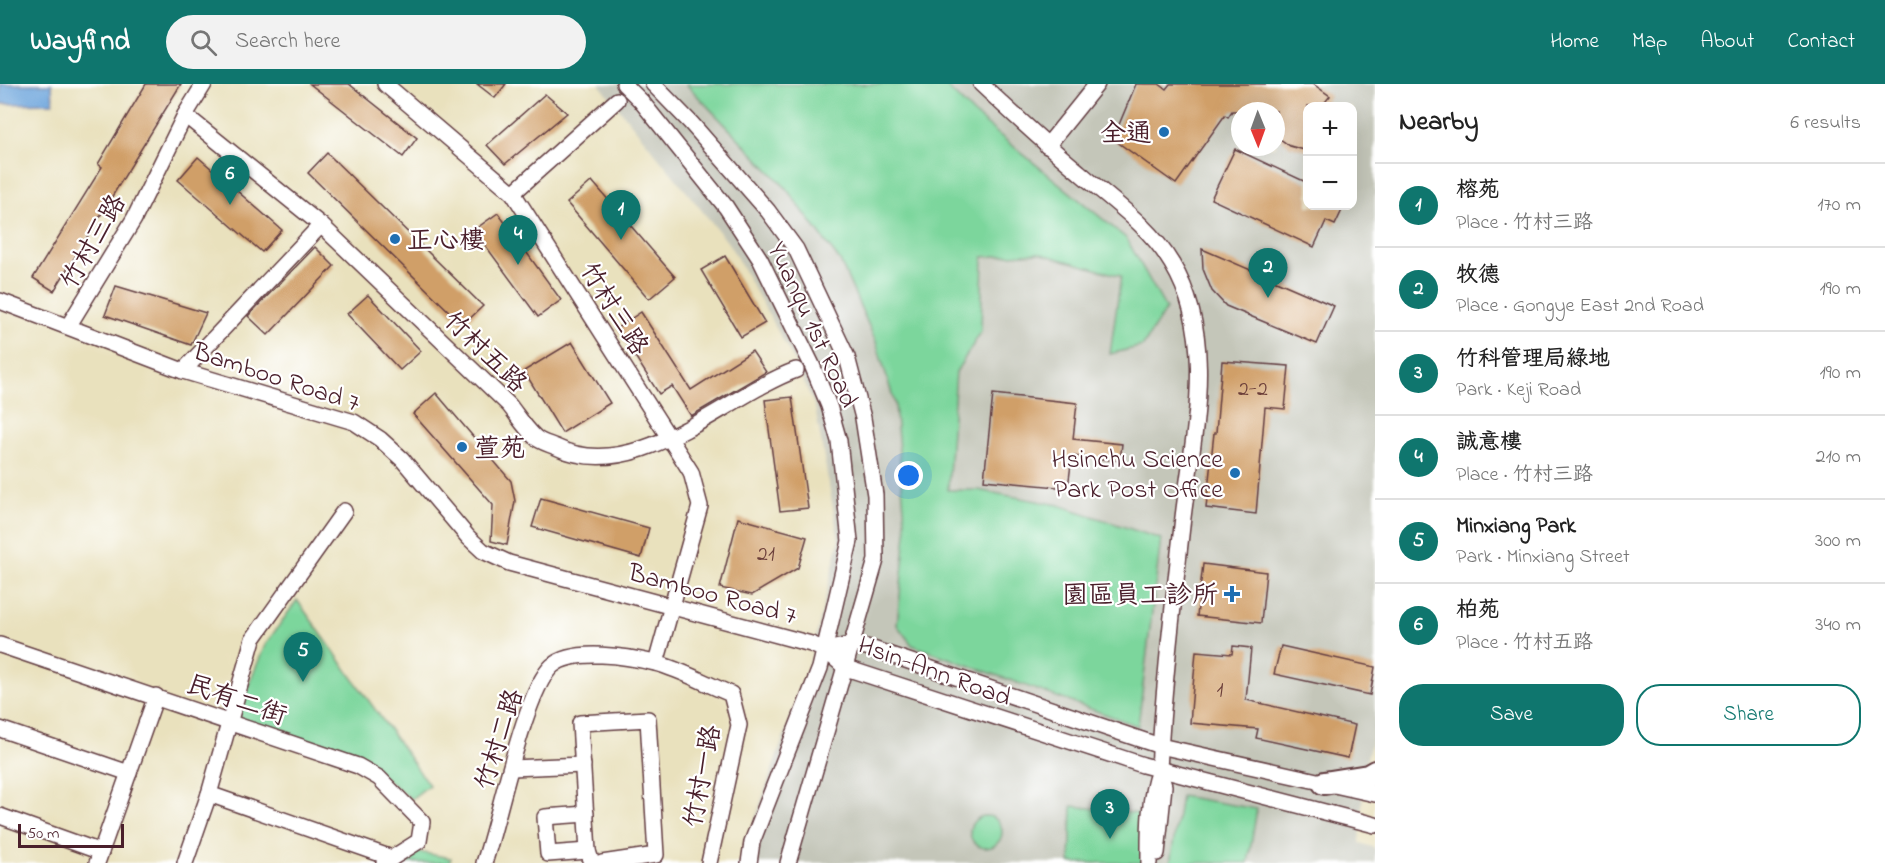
<!DOCTYPE html>
<html lang="en">
<head>
<meta charset="utf-8">
<style>
  body { margin:0; font-family:"Indie Flower","LXGW WenKai TC",sans-serif; background:#f2f2f2; color:#222 }
  .controls { position:absolute; right:18px; top:18px; display:grid; overflow:hidden; border-radius:12px; box-shadow:0 6px 24px #0002 }
  .controls button { width:54px; height:54px; display:grid; place-items:center; padding:0; border:0; border-bottom:2px solid #e0e0e0; background:#fff; color:#222; font:30px sans-serif }
  .compass { position:absolute; left:1231px; top:18px; width:54px; height:54px; border-radius:50%; background:#fff; box-shadow:0 6px 24px #0002; rotate:179deg }
  .scale { position:absolute; left:18px; bottom:15px; width:106px; box-sizing:border-box; padding-left:6px; border:3px solid #4a1f2b; border-top:0; font-size:16px; line-height:21px; white-space:nowrap; color:#4a1f2b; -webkit-text-stroke:4px #fff; paint-order:stroke }
  .you { position:absolute; left:909px; top:392px; width:21px; height:21px; margin:-15px; border:4px solid #fff; border-radius:50%; background:#1a73e8; box-shadow:0 0 0 9px #1a73e833 }
  .badge { display:grid; place-items:center; width:39px; height:39px; border-radius:50%; background:#0f766e; color:#fff; font-size:20px; font-weight:700 }
  .pin { position:absolute; translate:-50% -50px; filter:drop-shadow(0 2px 3px #0008) }
  .pin::after { content:''; position:absolute; top:32px; width:21px; height:18px; background:inherit; clip-path:polygon(0 0,100% 0,50% 100%) }
  .list { margin:0; padding:0; list-style:none }
  h2 { display:flex; justify-content:space-between; align-items:center; height:78px; margin:0; padding:0 24px; font-size:26px }
  h2 small { font-size:20px; font-weight:400; color:#767676 }
  .list li { display:grid; grid-template-columns:39px 1fr auto; gap:18px; align-items:center; box-sizing:border-box; height:84px; padding:0 24px; border-top:2px solid #e0e0e0 }
  .list b { display:block; font-size:22px; white-space:nowrap }
  .list p { margin:0; font-size:20px; white-space:nowrap; color:#767676 }
  .list em { font-size:20px; font-style:normal; color:#767676 }
  .actions { display:flex; gap:12px; padding:18px 24px }
  .actions a { flex:1; padding:14px 0; border:2px solid #0f766e; border-radius:24px; text-align:center; font-size:21px; color:#0f766e }
  .actions .main { background:#0f766e; color:#fff }
  .icon { flex:none; width:33px; height:33px; fill:none; stroke:currentColor; stroke-width:2; stroke-linecap:round; stroke-linejoin:round }
  .map { position:relative; flex:none; width:1375px; height:779px; overflow:hidden }
  header { display:flex; align-items:center; gap:36px; box-sizing:border-box; height:84px; padding:0 30px; background:#0f766e; color:#fff }
  header strong { font-size:28px }
  nav { display:flex; gap:33px; margin-inline-start:auto; font-size:21px }
  .search { width:420px; height:54px; background:#f2f2f2; display:flex; align-items:center; gap:15px; box-sizing:border-box; padding:0 21px; border-radius:33px; color:#767676; font-size:22px }
  main { display:flex }
  aside { flex:1; background:#fff }
  .map>svg:first-child { display:block }
</style>
</head>
<body>
<header>
<strong>Wayfind</strong>
<div class="search"><svg class="icon" aria-label="search" viewBox="0 0 24 24"><circle cx="10" cy="10" r="6"/><path d="M15 15l6 6"/></svg>Search here</div>
<nav><a>Home</a><a>Map</a><a>About</a><a>Contact</a></nav>
</header>
<main>
<div class="map">
<svg width="1375" height="779" viewBox="0 0 1375 779">
  <rect width="100%" height="100%" fill="#fff"/>
  <filter id="ink" filterUnits="userSpaceOnUse"><feTurbulence type="fractalNoise" baseFrequency=".0167" numOctaves="2"/><feDisplacementMap in="SourceGraphic" scale="12" xChannelSelector="R" yChannelSelector="G"/><feConvolveMatrix kernelMatrix="1 2 1 2 8 2 1 2 1" color-interpolation-filters="sRGB"/></filter>
  <filter id="wash" filterUnits="userSpaceOnUse"><feTurbulence type="fractalNoise" baseFrequency=".008" numOctaves="4" result="noise"/><feDisplacementMap in="SourceGraphic" scale="24" xChannelSelector="R" yChannelSelector="G"/><feGaussianBlur stdDeviation="1.35" result="paint"/><feColorMatrix in="noise" values="0 0 0 0 0 0 0 0 0 0 0 0 0 0 0 0 0 1.4 0 .05"/><feComposite in="paint" operator="in"/></filter>
  <g filter="url(#wash)">
    <rect width="100%" height="100%" fill="#e9e1bd"/>
    <path fill="#c4c6b9" fill-rule="evenodd" d="M599 0H1375V645L1364 685 1360 759 1375 764V779H743L747 758 810 577 839 457 815 323 794 276 729 160ZM1308 22H1352V122H1308ZM1240 27H1276V63H1240Z"/>
    <g fill="#7cd69c" stroke="#637a64" stroke-width="1.5">
      <polygon points="686,0 944,0 975,31 1126,154 1166,225 1143,262 1110,270 1121,192 1038,169 983,173 981,248 956,288 948,406 978,406 1059,421 1161,455 1138,642 912,561 897,541 906,449 895,320 876,258 840,177 785,103"/>
      <polygon points="297,516 429,701 411,715 385,694 235,634 265,561"/>
      <polygon points="1181,712 1257,725 1248,779 1170,779"/>
      <polygon points="1072,722 1149,731 1149,779 1070,779"/>
      <circle cx="986" cy="748" r="16"/>
      <polygon points="413,767 451,774 449,779 393,779"/>
    </g>
    <polygon fill="#6da5dc" stroke="#5c6284" stroke-width="1.5" points="0,0 52,0 53,19 0,20"/>
    <g id="blocks">
      <g fill="#d09f67">
        <polygon points="146,0 181,0 54,207 33,194 102,83 98,80"/>
        <polygon points="310,0 349,0 417,54 403,73"/>
        <polygon points="477,0 506,0 495,14"/>
        <polygon points="1136,0 1159,0 1166,5 1170,0 1313,0 1330,12 1322,22 1308,22 1308,67 1290,62 1276,52 1276,27 1232,27 1228,33 1225,31 1176,100 1113,55"/>
        <polygon points="545,10 567,29 505,80 487,61"/>
        <polygon points="1235,65 1308,99 1308,122 1344,122 1335,141 1326,137 1314,163 1211,115"/>
        <polygon points="327,69 483,222 463,241 308,89"/>
        <polygon points="198,73 282,146 262,168 178,96"/>
        <polygon points="592,97 675,193 649,215 567,119"/>
        <polygon points="498,129 561,216 538,233 474,146"/>
        <polygon points="315,163 334,182 268,251 248,232"/>
        <polygon points="1202,165 1334,222 1317,260 1226,222 1212,207 1203,185"/>
        <polygon points="725,172 765,239 741,253 701,186"/>
        <polygon points="116,202 206,229 191,261 105,231"/>
        <polygon points="368,211 421,267 400,286 347,230"/>
        <polygon points="641,228 691,306 752,267 766,288 691,332 672,302 659,310 617,244"/>
        <polygon points="572,258 610,319 562,349 524,287"/>
        <polygon points="1222,277 1289,282 1285,325 1265,323 1256,430 1206,424 1214,349 1216,349"/>
        <polygon points="436,309 511,397 515,417 507,461 491,457 493,421 413,330"/>
        <polygon points="993,310 1077,319 1073,355 1122,360 1120,377 1072,372 1068,404 984,396"/>
        <polygon points="792,313 808,424 780,427 765,316"/>
        <polygon points="541,414 649,444 641,474 532,443"/>
        <polygon points="738,434 807,453 798,484 752,511 720,504"/>
        <polygon points="1203,480 1266,488 1261,539 1197,532"/>
        <polygon points="1233,562 1251,564 1246,616 1355,641 1348,674 1256,654 1258,645 1190,639 1196,567 1232,570"/>
        <polygon points="1281,562 1375,583 1370,611 1274,590"/>
      </g>
    </g>
  </g>
  <g filter="url(#ink)">
    <use href="#blocks" fill-opacity="0" stroke="#623c41" stroke-width="1.5"/>
    <g fill="none" stroke-linecap="round" stroke-linejoin="round">
      <defs>
        <g id="minor">
          <polyline points="385,0 513,109 691,388 700,422 656,579"/>
          <polyline points="624,0 641,17 726,123 760,175 812,281 829,322 839,357 850,457 820,584 752,758 749,779"/>
          <polyline points="653,0 691,39 768,127 796,165 847,273 863,334 875,411 876,476 788,779"/>
          <path d="M981 0C1013 30 1045 60 1079 88 1111 116 1150 142 1172 180 1219 257 1191 358 1182 442 1173 523 1163 605 1159 686 1148 716 1149 747 1149 779"/>
          <path d="M185 31 321 141 509 321C517 331 525 344 535 353 540 358 549 360 556 363 636 402 725 312 796 286"/>
          <polyline points="1047,62 1097,0"/>
          <polyline points="513,109 617,16"/>
          <polyline points="0,217 183,287 354,338 380,355 402,375 468,453 483,467 509,479 811,560 825,566 846,584 1143,681 1375,741"/>
          <polyline points="69,241 134,135 185,31 204,0"/>
          <polyline points="183,287 321,141"/>
          <polyline points="0,561 358,682 379,694 422,738 419,757 384,779"/>
          <polyline points="825,566 854,560 870,564 1160,662 1375,710"/>
          <polyline points="0,645 129,689"/>
          <polyline points="512,684 583,681"/>
          <polyline points="209,710 392,774"/>
          <polyline points="586,730 545,733 548,770 588,767"/>
          <polyline points="0,732 101,768"/>
          <polyline points="1157,769 1164,702 1159,686"/>
          <polyline points="97,779 156,612"/>
          <polyline points="185,779 209,710 253,555 344,427"/>
          <path d="M484 779C499 736 524 608 552 582 573 563 630 573 655 579 680 585 706 600 731 610L739 641 709 779"/>
          <polyline points="592,779 588,767 580,639 648,635 656,771 602,779"/>
        </g>
        <polyline id="highway" points="1324,699 1368,692 1375,688"/>
      </defs>
      <use href="#minor" stroke="#623c41" stroke-width="18"/>
      <use href="#highway" stroke="#623c41" stroke-width="26"/>
      <use href="#minor" stroke="#fff" stroke-width="15"/>
      <use href="#highway" stroke="#fff" stroke-width="22"/>
    </g>
  </g>
  <g fill="#1f6fb2" stroke="#fff" stroke-width="2">
    <circle cx="1164" cy="48" r="6"/>
    <circle cx="395" cy="155" r="6"/>
    <circle cx="462" cy="363" r="6"/>
    <circle cx="1235" cy="389" r="6"/>
    <path d="M1229 501h6v6h6v6h-6v6h-6v-6h-6v-6h6z"/>
  </g>
  <g text-anchor="middle" stroke-width="4.5" stroke-linejoin="round" paint-order="stroke">
    <g font-size="22" fill="#6c3f3a">
      <text x="1253" y="311">2-2</text>
      <text x="766" y="476">21</text>
      <text x="1220" y="612">1</text>
    </g>
    <g font-size="26" fill="#4a1f2b" stroke="#fff" text-anchor="end">
      <text x="1152" y="57">全通</text>
      <text x="407" y="164" text-anchor="start">正心樓</text>
      <text x="474" y="372" text-anchor="start">萱苑</text>
      <text x="1223" y="383">Hsinchu Science<tspan x="1223" dy="30">Park Post Office</tspan></text>
      <text x="1218" y="519">園區員工診所</text>
    </g>
    <g font-size="26" fill="#4a1f2b" stroke="#fff">
      <text transform="translate(92 157) rotate(-60)" y="9">竹村三路</text>
      <text transform="translate(615 224) rotate(58)" y="9">竹村三路</text>
      <text transform="translate(814 240) rotate(65)" y="9">Yuanqu 1st Road</text>
      <text transform="translate(486 267) rotate(44)" y="9">竹村五路</text>
      <text transform="translate(277 292) rotate(18)" y="9">Bamboo Road 7</text>
      <text transform="translate(713 509) rotate(15)" y="9">Bamboo Road 7</text>
      <text transform="translate(935 586) rotate(20)" y="9">Hsin-Ann Road</text>
      <text transform="translate(237 615) rotate(19)" y="9">民有二街</text>
      <text transform="translate(498 655) rotate(-72)" y="9">竹村二路</text>
      <text transform="translate(701 692) rotate(-79)" y="9">竹村一路</text>
    </g>
  </g>
</svg>
<div class="controls">
<button>+</button>
<button>−</button>
</div>
<svg class="compass" viewBox="-18 -18 36 36"><path d="M0-13l5 13h-10z" fill="#e53935"/><path d="M0 13l5-13h-10z" fill="#767676"/></svg>
<div class="scale">50 m</div>
<div class="you"></div>
<div class="pin badge" style="left:621px;top:156px">1</div>
<div class="pin badge" style="left:1268px;top:214px">2</div>
<div class="pin badge" style="left:1110px;top:755px">3</div>
<div class="pin badge" style="left:518px;top:181px">4</div>
<div class="pin badge" style="left:303px;top:598px">5</div>
<div class="pin badge" style="left:230px;top:121px">6</div>
</div>
<aside>
<h2>Nearby<small>6 results</small></h2>
<ul class="list">
<li><span class="badge">1</span><div><b>榕苑</b><p>Place · 竹村三路</p></div><em>170 m</em></li>
<li><span class="badge">2</span><div><b>牧德</b><p>Place · Gongye East 2nd Road</p></div><em>190 m</em></li>
<li><span class="badge">3</span><div><b>竹科管理局綠地</b><p>Park · Keji Road</p></div><em>190 m</em></li>
<li><span class="badge">4</span><div><b>誠意樓</b><p>Place · 竹村三路</p></div><em>210 m</em></li>
<li><span class="badge">5</span><div><b>Minxiang Park</b><p>Park · Minxiang Street</p></div><em>300 m</em></li>
<li><span class="badge">6</span><div><b>柏苑</b><p>Place · 竹村五路</p></div><em>340 m</em></li>
</ul>
<div class="actions"><a class="main">Save</a><a>Share</a></div>
</aside>
</main>
</body>
</html>
